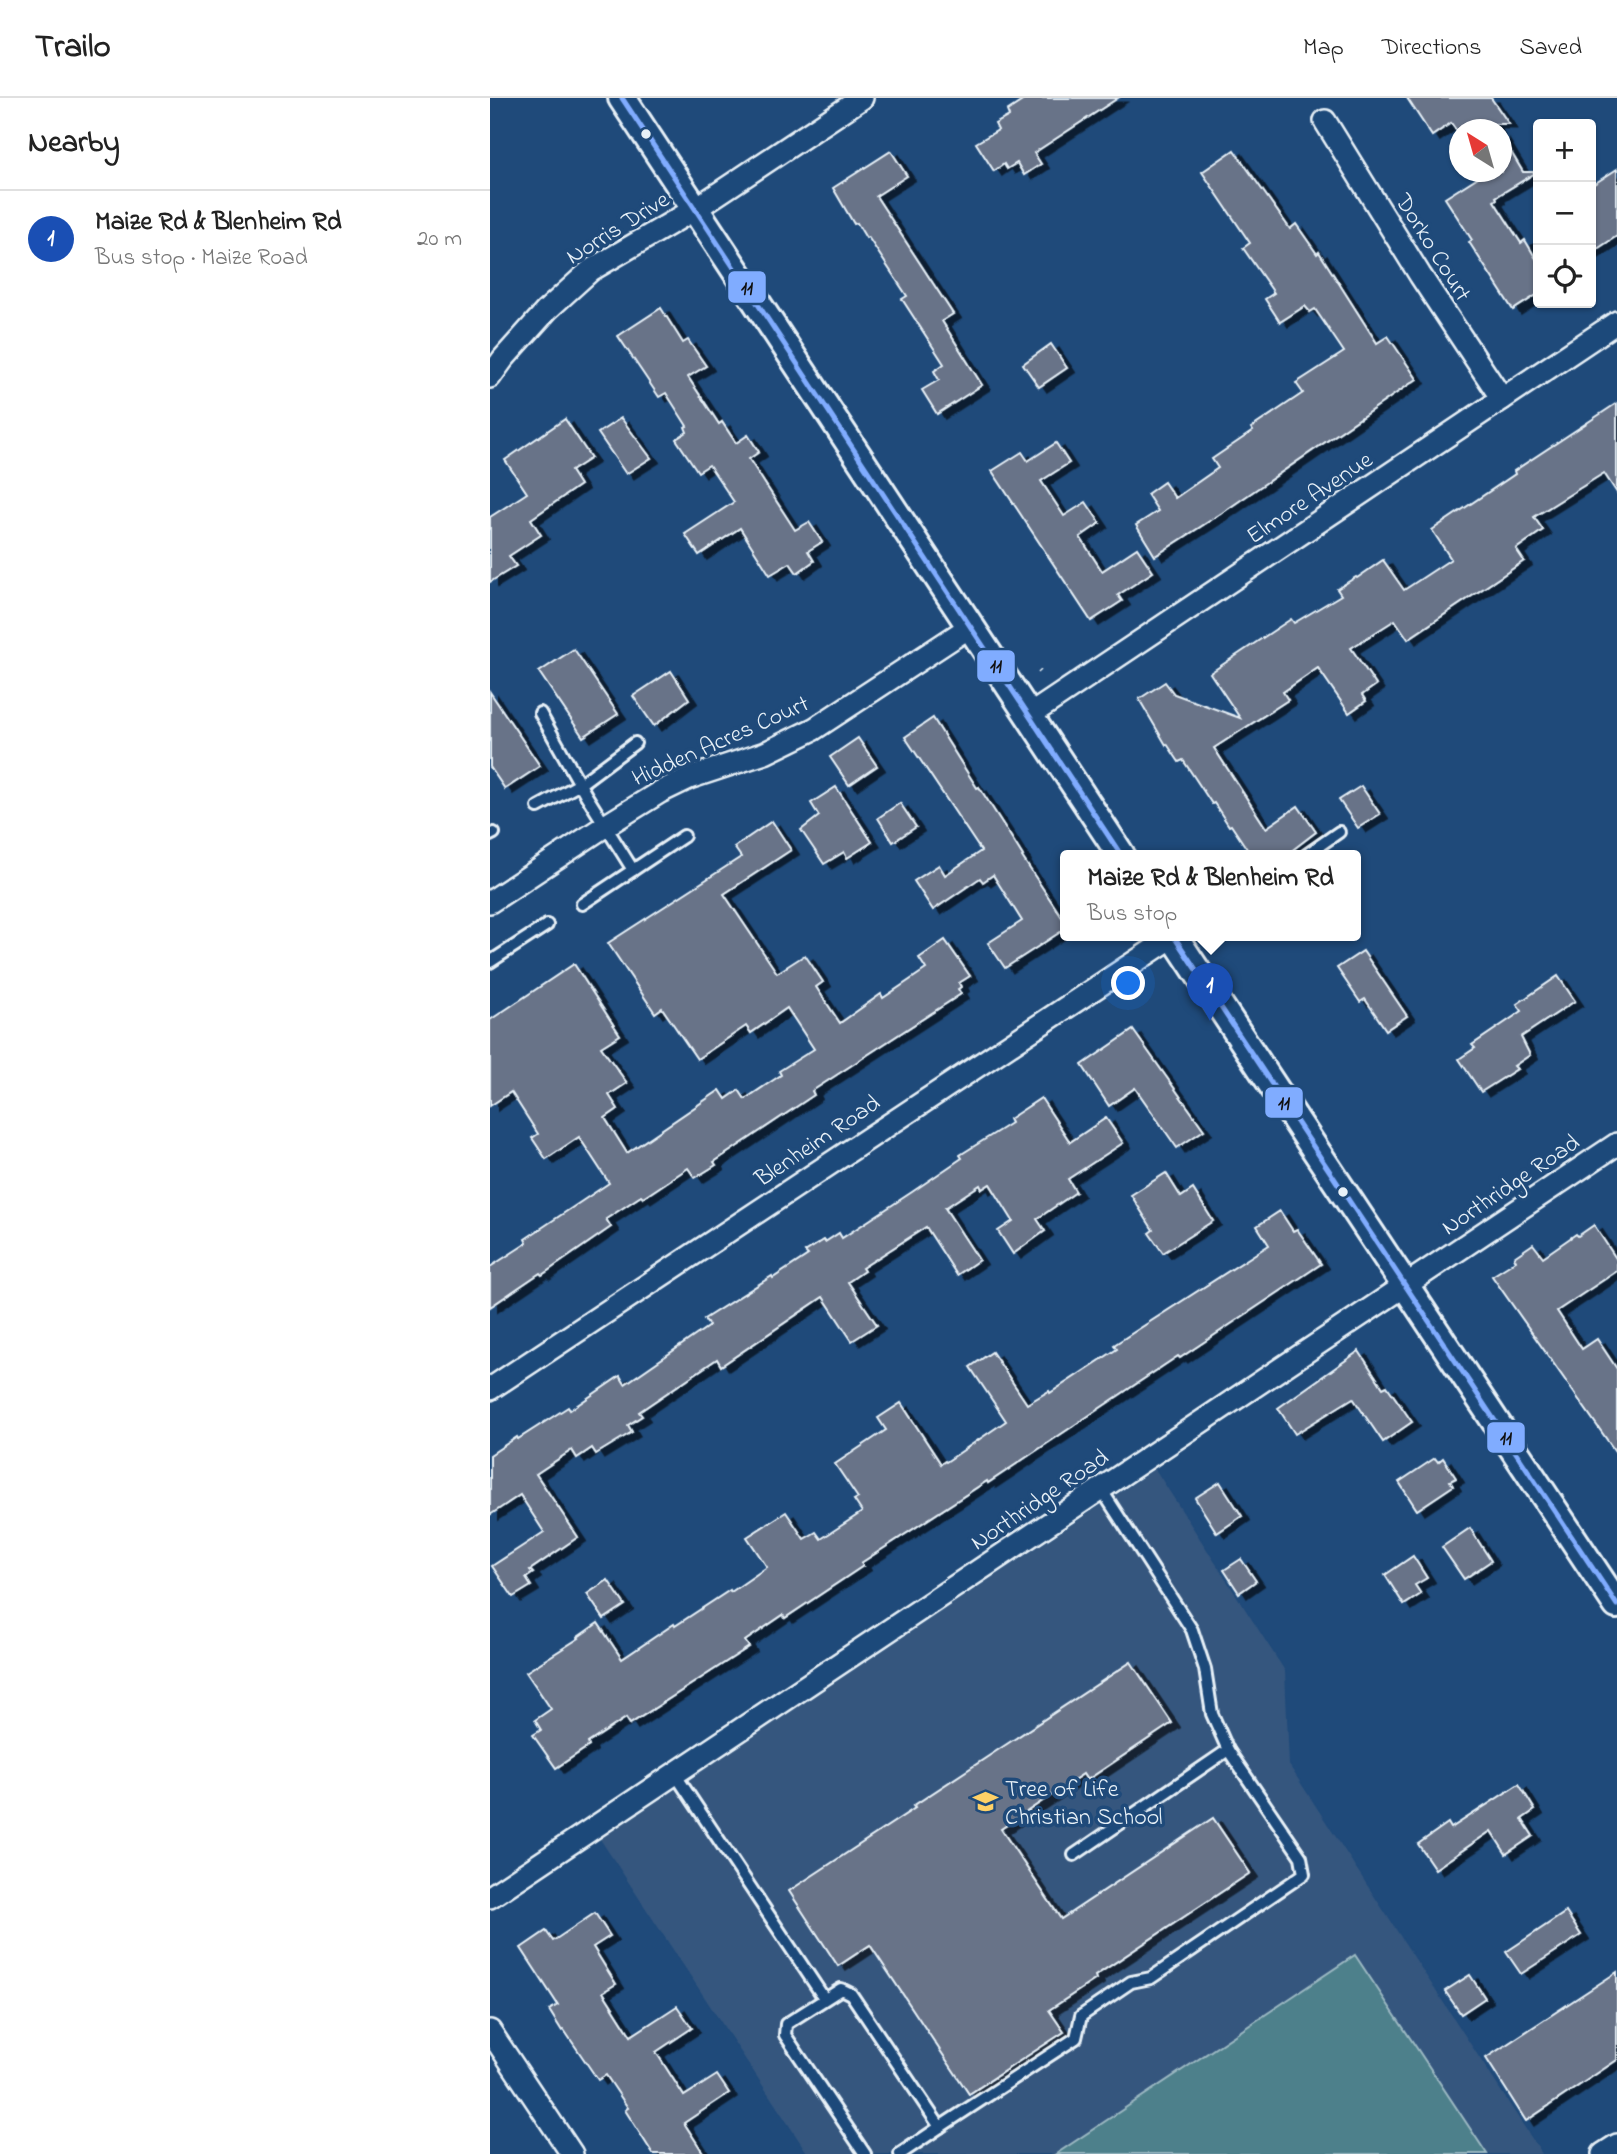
<!DOCTYPE html>
<html lang="en">
<head>
<meta charset="utf-8">
<style>
  body { margin:0; font-family:"Indie Flower",sans-serif; background:#f2f2f2; color:#222 }
  .controls { position:absolute; right:21px; top:21px; display:grid; overflow:hidden; border-radius:7px; box-shadow:0 2px 5px #0004 }
  .controls button { width:63px; height:63px; display:grid; place-items:center; padding:0; border:0; border-bottom:2px solid #e0e0e0; background:#fff; color:#222; font:35px sans-serif }
  .compass { position:absolute; left:959px; top:21px; width:63px; height:63px; border-radius:50%; background:#fff; box-shadow:0 2px 5px #0004; rotate:323deg }
  .you { position:absolute; left:639px; top:886px; width:24px; height:24px; margin:-18px; border:5px solid #fff; border-radius:50%; background:#1a73e8; box-shadow:0 0 0 10px #1a73e833 }
  .badge { display:grid; place-items:center; width:46px; height:46px; border-radius:50%; background:#0f766e; color:#fff; font-size:23px; font-weight:700 }
  .pin { position:absolute; translate:-50% -58px; filter:drop-shadow(0 2px 4px #0008) }
  .pin::after { content:''; position:absolute; top:37px; width:24px; height:21px; background:inherit; clip-path:polygon(0 0,100% 0,50% 100%) }
  .popup { position:absolute; left:570px; top:752px; width:301px; height:91px; box-sizing:border-box; display:grid; place-content:center; border-radius:7px; background:#fff; filter:drop-shadow(0 2px 5px #0005); font-size:23px; white-space:nowrap; color:#767676 }
  .popup b { font-size:26px; color:#222 }
  .popup::after { content:''; position:absolute; left:50%; top:100%; margin-left:-14px; border:14px solid transparent; border-top-color:#fff }
  .list { margin:0; padding:0; list-style:none }
  h2 { display:flex; justify-content:space-between; align-items:center; height:91px; margin:0; padding:0 28px; font-size:30px }
  h2 small { font-size:23px; font-weight:400; color:#767676 }
  .list li { display:grid; grid-template-columns:46px 1fr auto; gap:21px; align-items:center; box-sizing:border-box; height:98px; padding:0 28px; border-top:2px solid #e0e0e0 }
  .list b { display:block; font-size:26px; white-space:nowrap }
  .list p { margin:0; font-size:23px; white-space:nowrap; color:#767676 }
  .list em { font-size:23px; font-style:normal; color:#767676 }
  .icon { flex:none; width:38px; height:38px; fill:none; stroke:currentColor; stroke-width:2; stroke-linecap:round; stroke-linejoin:round }
  .map { position:relative; flex:none; width:1127px; height:2056px; overflow:hidden }
  header { display:flex; align-items:center; gap:42px; box-sizing:border-box; height:98px; padding:0 35px; background:#fff; border-bottom:2px solid #e0e0e0 }
  header strong { font-size:33px }
  nav { display:flex; gap:38px; margin-inline-start:auto; font-size:24px }
  main { display:flex }
  aside { flex:1; background:#fff }
  .map>svg:first-child { display:block }
</style>
</head>
<body>
<header>
<strong>Trailo</strong>
<nav><a>Map</a><a>Directions</a><a>Saved</a></nav>
</header>
<main>
<aside>
<h2>Nearby<small></small></h2>
<ul class="list">
<li><span class="badge" style="background:#1a4fb4">1</span><div><b>Maize Rd &amp; Blenheim Rd</b><p>Bus stop · Maize Road</p></div><em>20 m</em></li>
</ul>
</aside>
<div class="map">
<svg width="1127" height="2056" viewBox="0 0 1127 2056">
  <defs>
    <filter id="shadow"><feDropShadow dx="8" dy="4.5" stdDeviation="0" flood-color="#0009"/></filter>
  </defs>
  <rect width="100%" height="100%" fill="#1f4a7a"/>
  <filter id="ink" filterUnits="userSpaceOnUse"><feTurbulence type="fractalNoise" baseFrequency=".0143" numOctaves="2"/><feDisplacementMap in="SourceGraphic" scale="14" xChannelSelector="R" yChannelSelector="G"/><feConvolveMatrix kernelMatrix="1 2 1 2 8 2 1 2 1" color-interpolation-filters="sRGB"/></filter>
  <g filter="url(#ink)">
    <polygon fill="#35567e" points="665,1371 795,1573 799,1667 1052,2056 318,2056 110,1741"/>
    <polygon fill="#4e808b" stroke="#9bb8c2" stroke-width="2" points="865,1857 997,2056 566,2056"/>
    <g fill="#687388" stroke="#e8f1f8" stroke-width="2" filter="url(#shadow)">
      <polygon points="537,0 628,0 544,55 551,66 534,77 527,65 517,71 514,66 504,73 486,45 508,32 505,26 519,18 517,13"/>
      <polygon points="917,0 1001,0 1019,26 1003,26 1006,32 966,32 961,25 942,38"/>
      <polygon points="1012,39 1033,74 1047,74 1006,99 1007,101 1004,103 1031,145 1035,142 1048,164 1048,196 1023,212 979,144 982,142 955,100 996,74 1012,74"/>
      <polygon points="744,52 800,131 806,126 827,156 829,154 887,245 898,238 927,281 732,415 665,458 646,427 668,413 657,396 674,384 685,400 728,370 722,361 763,333 761,330 813,295 806,285 854,254 825,211 820,214 815,208 790,224 775,201 784,195 753,150 760,145 712,74"/>
      <polygon points="401,53 417,78 386,98 463,216 452,223 492,287 447,316 432,292 449,282 444,273 454,266 412,201 417,198 378,139 376,140 367,125 364,126 343,90"/>
      <polygon points="1127,71 1127,138 1101,155 1101,88"/>
      <polygon points="171,210 193,245 198,242 216,268 198,279 229,326 232,324 246,345 258,337 269,354 259,361 305,432 319,424 332,444 318,453 324,463 307,475 300,465 280,477 250,430 209,457 195,436 244,404 219,367 208,374 186,341 197,334 195,329 197,328 176,295 169,299 128,238"/>
      <polygon points="561,246 577,270 549,289 533,266"/>
      <polygon points="1127,305 1127,395 1114,375 1044,419 1053,432 1026,451 1034,463 918,541 905,522 861,550 886,587 872,597 876,603 859,615 828,570 793,594 798,602 724,650 776,730 808,708 826,734 796,757 761,757 741,727 739,728 724,705 722,706 693,662 689,664 677,646 676,647 649,601 675,584 684,596 750,620 720,575 801,521 804,525 851,497 847,491 866,479 867,480 893,462 914,492 961,461 942,432 1025,376 1024,373"/>
      <polygon points="131,320 161,360 136,376 108,335"/>
      <polygon points="75,321 101,360 81,373 90,387 41,421 51,437 19,458 26,468 0,484 0,419 37,395 15,362"/>
      <polygon points="566,345 579,365 551,383 574,418 596,404 610,425 590,439 612,473 647,450 663,474 628,497 632,503 601,523 502,373 532,354 538,363"/>
      <polygon points="84,551 128,616 93,639 49,574"/>
      <polygon points="181,573 199,601 164,628 143,598"/>
      <polygon points="0,594 50,668 15,691 0,669"/>
      <polygon points="443,620 487,690 489,689 518,734 533,758 532,759 575,824 575,831 515,870 498,845 532,823 503,777 493,784 490,780 443,812 424,783 449,767 455,777 491,753 415,639"/>
      <polygon points="368,640 387,668 359,687 340,659"/>
      <polygon points="871,688 890,716 868,730 849,702"/>
      <polygon points="346,689 382,744 357,760 354,754 334,766 311,732 329,718 321,705"/>
      <polygon points="410,705 426,729 403,744 388,720"/>
      <polygon points="282,723 301,752 234,796 287,875 315,857 333,884 326,889 350,925 391,896 393,900 436,871 429,860 455,842 480,878 469,885 471,889 468,891 471,896 322,993 324,997 224,1064 226,1067 205,1080 198,1070 153,1100 151,1098 116,1121 121,1129 52,1177 50,1175 0,1209 0,1169 37,1145 35,1141 119,1085 89,1039 56,1061 42,1040 48,1036 21,994 0,1008 0,922 84,866 130,937 111,949 137,985 119,997 128,1011 115,1020 137,1055 230,992 236,1001 249,992 255,1001 291,977 289,973 324,951 297,910 261,935 256,928 207,961 172,910 165,915 118,845 251,759 244,749"/>
      <polygon points="873,853 917,918 896,932 875,901 870,904 847,870"/>
      <polygon points="1068,878 1085,903 1031,939 1040,957 1024,968 1027,971 991,994 969,961 985,950 982,947 1032,913 1027,906"/>
      <polygon points="643,932 714,1032 687,1050 645,990 619,1008 592,967"/>
      <polygon points="551,1000 580,1044 616,1020 633,1045 578,1081 586,1094 547,1121 555,1133 523,1156 508,1133 523,1123 500,1086 492,1091 490,1087 455,1110 489,1162 467,1177 436,1129 372,1170 374,1173 358,1184 387,1227 362,1243 333,1199 231,1268 227,1261 149,1314 152,1318 138,1327 142,1334 106,1356 102,1350 87,1360 82,1352 46,1376 88,1439 40,1472 43,1475 36,1480 41,1488 23,1499 2,1468 54,1434 30,1397 0,1417 0,1357 27,1339 28,1341 78,1309 80,1312 130,1278 135,1286 219,1228 214,1221 282,1178 283,1180 318,1157 315,1154 334,1142 335,1144 349,1135 352,1140 422,1094 472,1060 470,1057 521,1025 519,1021"/>
      <polygon points="676,1075 691,1099 703,1091 723,1123 673,1155 659,1135 663,1132 641,1097"/>
      <polygon points="790,1113 803,1133 807,1131 831,1166 690,1260 688,1258 498,1385 497,1383 371,1465 373,1468 295,1520 293,1517 255,1543 259,1549 140,1626 136,1620 98,1645 99,1648 66,1670 43,1637 51,1632 45,1622 61,1611 36,1574 89,1540 88,1539 108,1525 132,1561 184,1526 185,1528 240,1492 241,1494 277,1469 257,1439 296,1414 314,1441 326,1434 331,1441 372,1414 364,1402 368,1400 345,1366 396,1332 388,1320 411,1305 451,1366 455,1363 456,1364 516,1323 480,1269 502,1254 537,1306 559,1293 560,1295 627,1251 624,1247 779,1147 767,1128"/>
      <polygon points="1104,1127 1127,1162 1127,1173 1067,1213 1092,1251 1107,1241 1127,1271 1127,1356 1002,1178 1026,1163 1024,1159 1043,1146 1053,1159 1086,1136 1088,1138"/>
      <polygon points="869,1253 893,1290 897,1288 922,1324 893,1344 863,1300 805,1336 788,1310"/>
      <polygon points="945,1360 948,1364 953,1360 966,1380 960,1383 963,1388 927,1412 909,1384"/>
      <polygon points="730,1384 752,1418 727,1435 705,1400"/>
      <polygon points="980,1430 1001,1463 974,1481 952,1449"/>
      <polygon points="923,1458 937,1480 925,1487 931,1496 914,1507 895,1477"/>
      <polygon points="751,1461 766,1483 749,1495 734,1472"/>
      <polygon points="118,1482 135,1507 114,1521 97,1496"/>
      <polygon points="641,1564 682,1625 597,1682 593,1676 511,1731 571,1821 723,1720 760,1775 605,1878 606,1881 559,1912 574,1934 479,1996 380,1847 348,1868 299,1793 425,1710 423,1708"/>
      <polygon points="1029,1686 1045,1712 1032,1721 1043,1738 1016,1756 1001,1733 945,1771 928,1746 958,1725 961,1730"/>
      <polygon points="1076,1814 1091,1837 1031,1876 1016,1854"/>
      <polygon points="105,1815 120,1838 103,1849 126,1886 113,1894 141,1938 187,1908 202,1930 166,1954 194,1998 227,1977 239,1995 194,2025 214,2056 163,2056 135,2012 138,2010 116,1977 108,1982 74,1932 72,1933 59,1912 68,1907 31,1850 56,1833 63,1843"/>
      <polygon points="1127,1874 1127,1962 1036,2023 996,1960"/>
      <polygon points="980,1877 995,1900 971,1916 955,1893"/>
    </g>
    <g fill="none" stroke-linecap="round" stroke-linejoin="round">
      <defs>
        <g id="service">
          <polyline points="50,615 96,697 143,772"/>
          <polyline points="48,709 90,686 145,645"/>
          <polyline points="0,737 4,735"/>
          <polyline points="816,757 849,734"/>
          <polyline points="92,806 194,738"/>
          <polyline points="0,864 57,827"/>
          <polyline points="185,1676 334,1900"/>
          <polyline points="584,1757 738,1652"/>
          <polyline points="450,2029 586,1940 591,1918 641,1884 661,1880 814,1776 811,1759 738,1652 722,1616 715,1571 702,1532 611,1391"/>
          <polyline points="375,2056 295,1937 296,1926 351,1891 361,1896 450,2029 410,2056"/>
        </g>
        <g id="minor">
          <polyline points="835,23 930,177 1012,301"/>
          <polyline points="0,279 13,261 57,212 101,172 205,111 372,0"/>
          <polyline points="540,617 1127,224"/>
          <polyline points="0,804 115,728 170,694 199,680 275,655 324,631 481,528"/>
          <polyline points="0,1291 684,838"/>
          <polyline points="0,1799 1127,1046"/>
          <polyline points="0,1933 82,2056"/>
          <polyline points="1113,2056 1127,2047"/>
        </g>
        <g id="tertiary">
          <polyline points="132,0 631,757"/>
          <polyline points="683,837 1127,1507"/>
        </g>
      </defs>
      <use href="#service" stroke="#e8f1f8" stroke-width="16"/>
      <use href="#minor" stroke="#e8f1f8" stroke-width="26"/>
      <use href="#tertiary" stroke="#e8f1f8" stroke-width="32"/>
      <polyline stroke="#e8f1f8" stroke-width="4.5" stroke-dasharray="7 5" stroke-linecap="butt" points="549,573 550,574"/>
      <use href="#service" stroke="#1f4a7a" stroke-width="10"/>
      <use href="#minor" stroke="#1f4a7a" stroke-width="21"/>
      <use href="#tertiary" stroke="#1f4a7a" stroke-width="26"/>
      <defs>
        <g id="bus-1">
          <polyline points="132,0 631,757"/>
          <polyline points="683,837 1127,1507"/>
        </g>
      </defs>
      <use href="#bus-1" stroke="#1f4a7a" stroke-width="10"/>
      <use href="#bus-1" stroke="#80acff" stroke-width="5"/>
    </g>
  </g>
  <defs>
    <symbol id="school-bare" viewBox="-9 -9 18 18"><path d="M0-5L7-2L0 1L-7-2ZM-4 1L0 2.5L4 1V4Q0 6-4 4Z" fill="#ffd166" stroke="#1f4a7a" stroke-width="2.5" paint-order="stroke"/></symbol>
  </defs>
  <g fill-rule="evenodd">
    <use href="#school-bare" x="478" y="1686" width="35" height="35"/>
  </g>
  <g fill="#e8f1f8" stroke="#1f4a7a" stroke-width="2.5">
    <circle cx="156" cy="36" r="6"/>
    <circle cx="853" cy="1094" r="6"/>
  </g>
  <g text-anchor="middle" stroke-width="7" stroke-linejoin="round" paint-order="stroke">
    <g font-size="24" fill="#e8f1f8" stroke="#1f4a7a">
      <text transform="translate(127 129) rotate(-32)" y="8">Norris Drive</text>
      <text transform="translate(944 149) rotate(58)" y="8">Dorko Court</text>
      <text transform="translate(819 399) rotate(-34)" y="8">Elmore Avenue</text>
      <text transform="translate(230 642) rotate(-24)" y="8">Hidden Acres Court</text>
      <text transform="translate(327 1042) rotate(-34)" y="8">Blenheim Road</text>
      <text transform="translate(1020 1086) rotate(-34)" y="8">Northridge Road</text>
      <text transform="translate(549 1401) rotate(-34)" y="8">Northridge Road</text>
    </g>
    <g font-size="24" fill="#e8f1f8" stroke="#1f4a7a" text-anchor="start">
      <text x="515" y="1698">Tree of Life<tspan x="515" dy="28">Christian School</tspan></text>
    </g>
  </g>
  <g stroke="#1f4a7a" stroke-width="2.5">
    <rect x="237" y="172" width="40" height="34" rx="7" fill="#80acff"/>
    <rect x="486" y="551" width="40" height="34" rx="7" fill="#80acff"/>
    <rect x="774" y="988" width="40" height="33" rx="7" fill="#80acff"/>
    <rect x="996" y="1323" width="40" height="33" rx="7" fill="#80acff"/>
  </g>
  <g font-size="19" text-anchor="middle" font-weight="bold" fill="#111">
    <text x="257" y="196">11</text>
    <text x="506" y="574">11</text>
    <text x="794" y="1011">11</text>
    <text x="1016" y="1346">11</text>
  </g>
</svg>
<div class="controls">
<button>+</button>
<button>−</button>
<button><svg class="icon" aria-label="locate" viewBox="0 0 24 24"><circle cx="12" cy="12" r="6"/><path d="M12 2v4M12 18v4M2 12h4M18 12h4"/></svg></button>
</div>
<svg class="compass" viewBox="-18 -18 36 36"><path d="M0-13l5 13h-10z" fill="#e53935"/><path d="M0 13l5-13h-10z" fill="#767676"/></svg>
<div class="you"></div>
<div class="pin badge" style="left:720px;top:923px;background:#1a4fb4">1</div>
<div class="popup"><b>Maize Rd &amp; Blenheim Rd</b>Bus stop</div>
</div>
</main>
</body>
</html>
